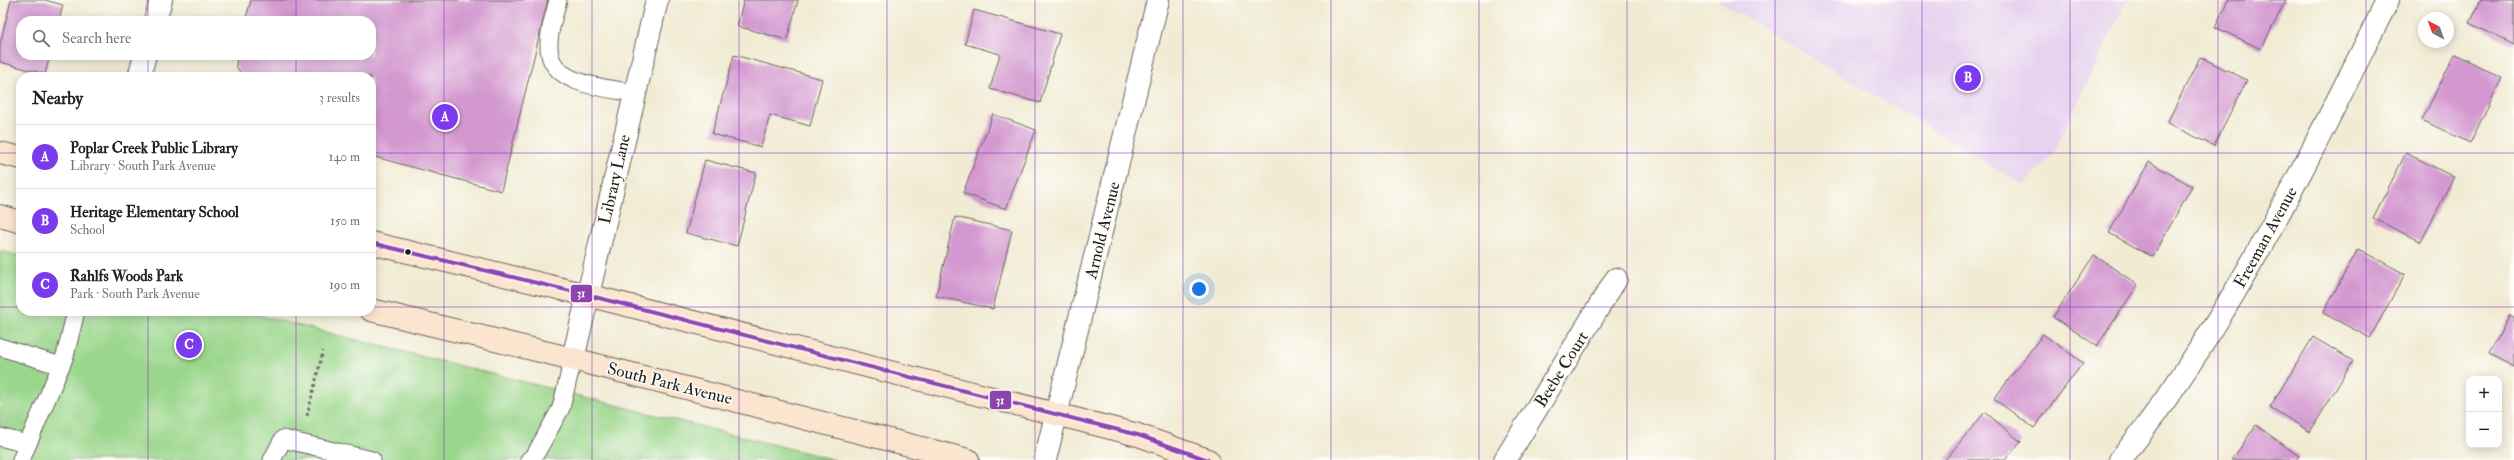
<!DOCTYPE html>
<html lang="en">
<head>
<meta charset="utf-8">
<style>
  body { margin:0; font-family:"IM FELL Double Pica",serif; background:#f2f2f2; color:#222 }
  .controls { position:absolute; right:12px; bottom:12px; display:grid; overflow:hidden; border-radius:8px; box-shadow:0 2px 10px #0003 }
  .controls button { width:36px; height:36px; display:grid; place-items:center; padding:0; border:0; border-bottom:1px solid #e0e0e0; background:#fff; color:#222; font:20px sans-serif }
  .compass { position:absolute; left:2418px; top:12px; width:36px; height:36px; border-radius:50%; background:#fff; box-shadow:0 2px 10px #0003; rotate:319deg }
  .you { position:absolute; left:1199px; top:289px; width:14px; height:14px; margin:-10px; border:3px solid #fff; border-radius:50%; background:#1a73e8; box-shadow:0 0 0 6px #1a73e833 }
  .badge { display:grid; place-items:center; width:26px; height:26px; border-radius:50%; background:#7c3aed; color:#fff; font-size:13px; font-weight:700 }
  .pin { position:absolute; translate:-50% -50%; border:2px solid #fff; box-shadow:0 1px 4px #0006 }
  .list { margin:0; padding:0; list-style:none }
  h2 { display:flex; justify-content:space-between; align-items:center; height:52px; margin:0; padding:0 16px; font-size:17px }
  h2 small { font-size:13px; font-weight:400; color:#767676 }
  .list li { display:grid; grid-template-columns:26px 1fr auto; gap:12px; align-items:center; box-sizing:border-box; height:64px; padding:0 16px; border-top:1px solid #e0e0e0 }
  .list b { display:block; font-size:15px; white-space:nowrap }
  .list p { margin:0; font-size:13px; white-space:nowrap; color:#767676 }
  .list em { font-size:13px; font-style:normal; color:#767676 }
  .icon { flex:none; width:22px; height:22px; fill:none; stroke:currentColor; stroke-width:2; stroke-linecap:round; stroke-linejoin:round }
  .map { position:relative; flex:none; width:2514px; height:460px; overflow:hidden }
  .search { position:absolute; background:#fff; box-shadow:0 2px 10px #0003; left:16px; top:16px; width:360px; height:44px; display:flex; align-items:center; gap:10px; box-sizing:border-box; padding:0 14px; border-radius:16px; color:#767676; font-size:15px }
  .panel { position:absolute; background:#fff; box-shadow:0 2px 10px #0003; left:16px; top:72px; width:360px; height:244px; border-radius:16px }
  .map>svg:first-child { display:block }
</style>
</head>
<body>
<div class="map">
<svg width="2514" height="460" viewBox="0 0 2514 460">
  <rect width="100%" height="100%" fill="#fdfcf7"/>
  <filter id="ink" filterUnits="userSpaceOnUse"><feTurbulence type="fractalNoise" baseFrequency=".025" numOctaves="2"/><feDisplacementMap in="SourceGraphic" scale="8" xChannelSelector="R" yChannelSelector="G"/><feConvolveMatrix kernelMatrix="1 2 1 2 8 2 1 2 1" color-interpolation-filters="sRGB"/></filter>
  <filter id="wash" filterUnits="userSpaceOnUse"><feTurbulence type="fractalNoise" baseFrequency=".012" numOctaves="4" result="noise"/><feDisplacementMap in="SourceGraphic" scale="16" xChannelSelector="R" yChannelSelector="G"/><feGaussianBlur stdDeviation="0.9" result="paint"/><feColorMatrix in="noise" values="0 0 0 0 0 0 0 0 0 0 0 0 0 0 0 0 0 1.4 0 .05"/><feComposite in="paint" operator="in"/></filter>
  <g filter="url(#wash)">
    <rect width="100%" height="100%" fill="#f1ebd3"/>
    <polygon fill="#e7d2ef" points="1717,0 2127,0 2052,156 2023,185"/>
    <polygon fill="#9ad68b" stroke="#5b7954" points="0,251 21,256 21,311 241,311 835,460 0,460"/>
    <g id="blocks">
      <g fill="#d398d0">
        <polygon points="11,0 45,0 63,5 59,21 21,21 21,55 50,55 45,74 0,62 0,44"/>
        <polygon points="251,0 548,0 501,191 371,156 371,77 243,77 236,66 237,55 371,55 371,21 245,21"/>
        <polygon points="744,0 798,0 787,40 737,26"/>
        <polygon points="2228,0 2286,0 2261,49 2215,27"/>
        <polygon points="2481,0 2514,0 2514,45 2470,23"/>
        <polygon points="974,10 1060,34 1040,103 990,89 1000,54 965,44"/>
        <polygon points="2455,54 2502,78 2470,143 2422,120"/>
        <polygon points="734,55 822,79 810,126 770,115 761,147 712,134"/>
        <polygon points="2200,57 2247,80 2214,146 2167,123"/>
        <polygon points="993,114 1036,130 1006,209 963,193"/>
        <polygon points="2406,153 2454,177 2421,242 2373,218"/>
        <polygon points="705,160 756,173 737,246 686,233"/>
        <polygon points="2149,162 2192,186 2153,257 2109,233"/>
        <polygon points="955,217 1012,230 993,309 936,296"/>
        <polygon points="2358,249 2405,274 2370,338 2323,313"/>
        <polygon points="2094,255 2138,285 2097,346 2053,317"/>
        <polygon points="2510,315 2514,317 2514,367 2489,354"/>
        <polygon points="2043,334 2083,363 2034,428 1994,399"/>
        <polygon points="2313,337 2353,361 2310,432 2270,407"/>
        <polygon points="1985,412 2021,442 2005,460 1945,460"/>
        <polygon points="2256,425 2299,456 2296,460 2232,460"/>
      </g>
    </g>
  </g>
  <g filter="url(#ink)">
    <use href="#blocks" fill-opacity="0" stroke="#67645c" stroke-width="1"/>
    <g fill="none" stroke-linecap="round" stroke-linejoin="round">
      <defs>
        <g id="lane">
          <path d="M558 0C554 16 546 39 550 55 557 86 609 88 634 93"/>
          <polyline points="0,347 61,366"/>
          <polyline points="0,437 27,444"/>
          <polyline points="21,460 65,356 76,311"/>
          <polyline points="272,460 283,439 372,460"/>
          <polyline points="529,460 535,455 561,408 573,359"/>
        </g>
        <g id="street">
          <polyline points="155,21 161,0"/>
          <polyline points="139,77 145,55"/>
          <polyline points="573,359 657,0"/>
          <polyline points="1045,460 1158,0"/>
          <polyline points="1505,460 1616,279"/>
          <path d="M2120 460C2232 321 2308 158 2388 0"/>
        </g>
        <g id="secondary">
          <polyline points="0,153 21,158"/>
          <polyline points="0,216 21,222"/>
          <polyline points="371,243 587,295 1138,435 1208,460"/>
          <polyline points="371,310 573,359 968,460"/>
        </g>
      </defs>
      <use href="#lane" stroke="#67645c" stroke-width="19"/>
      <use href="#street" stroke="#67645c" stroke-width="24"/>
      <use href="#secondary" stroke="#67645c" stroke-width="24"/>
      <polyline stroke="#67645c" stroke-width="2.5" stroke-dasharray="3 3" stroke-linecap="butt" points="307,416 323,351"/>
      <use href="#lane" stroke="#fff" stroke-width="17"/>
      <use href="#street" stroke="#fff" stroke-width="22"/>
      <use href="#secondary" stroke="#fbe5cf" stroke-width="22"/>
      <defs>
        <polyline id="bus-1" points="371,243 587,295 1138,435 1208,460"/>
      </defs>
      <use href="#bus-1" stroke="#fdfcf7" stroke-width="7"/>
      <use href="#bus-1" stroke="#8e44ad" stroke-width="4"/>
    </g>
  </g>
  <path fill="none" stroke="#7b2cbf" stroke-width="1" stroke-opacity="0.55" d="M148 0V21M296 0V21M444 0V460M592 0V460M739 0V460M887 0V460M1035 0V460M1183 0V460M1331 0V460M1479 0V460M1627 0V460M1775 0V460M1922 0V460M2070 0V460M2218 0V460M2366 0V460M148 55V77M296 55V77M0 153H21M371 153H2514M0 307H21M371 307H2514M148 311V460M296 311V460"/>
  <circle fill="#1c1c1c" stroke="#fdfcf7" stroke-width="1.5" cx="408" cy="252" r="3.5"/>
  <g text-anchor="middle" stroke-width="3" stroke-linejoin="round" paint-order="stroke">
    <g font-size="17" fill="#1c1c1c" stroke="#fdfcf7">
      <text transform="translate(614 179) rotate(-77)" y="6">Library Lane</text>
      <text transform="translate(1102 230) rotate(-76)" y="6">Arnold Avenue</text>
      <text transform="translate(2265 237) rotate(-61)" y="6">Freeman Avenue</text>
      <text transform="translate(1561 369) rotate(-58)" y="6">Beebe Court</text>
      <text transform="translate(670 383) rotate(14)" y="6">South Park Avenue</text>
    </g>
  </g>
  <g stroke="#fdfcf7" stroke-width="1.5">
    <rect x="570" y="284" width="23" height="19" rx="4" fill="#8e44ad"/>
    <rect x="989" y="390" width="23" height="20" rx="4" fill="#8e44ad"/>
  </g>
  <g font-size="11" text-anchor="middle" font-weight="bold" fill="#fff">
    <text x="581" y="297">31</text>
    <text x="1000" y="404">31</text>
  </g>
</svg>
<div class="controls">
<button>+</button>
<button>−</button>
</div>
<svg class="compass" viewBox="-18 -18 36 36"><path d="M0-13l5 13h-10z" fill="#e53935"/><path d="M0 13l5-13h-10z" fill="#767676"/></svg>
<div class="you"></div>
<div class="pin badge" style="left:445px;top:117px">A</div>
<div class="pin badge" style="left:1968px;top:78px">B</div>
<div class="pin badge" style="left:189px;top:345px">C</div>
<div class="search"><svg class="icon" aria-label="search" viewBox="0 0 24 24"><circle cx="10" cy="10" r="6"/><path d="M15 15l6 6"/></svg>Search here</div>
<section class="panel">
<h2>Nearby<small>3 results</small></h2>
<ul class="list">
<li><span class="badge">A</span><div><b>Poplar Creek Public Library</b><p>Library · South Park Avenue</p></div><em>140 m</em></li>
<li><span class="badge">B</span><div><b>Heritage Elementary School</b><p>School</p></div><em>150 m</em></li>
<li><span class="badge">C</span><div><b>Rahlfs Woods Park</b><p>Park · South Park Avenue</p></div><em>190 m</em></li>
</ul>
</section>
</div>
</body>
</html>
